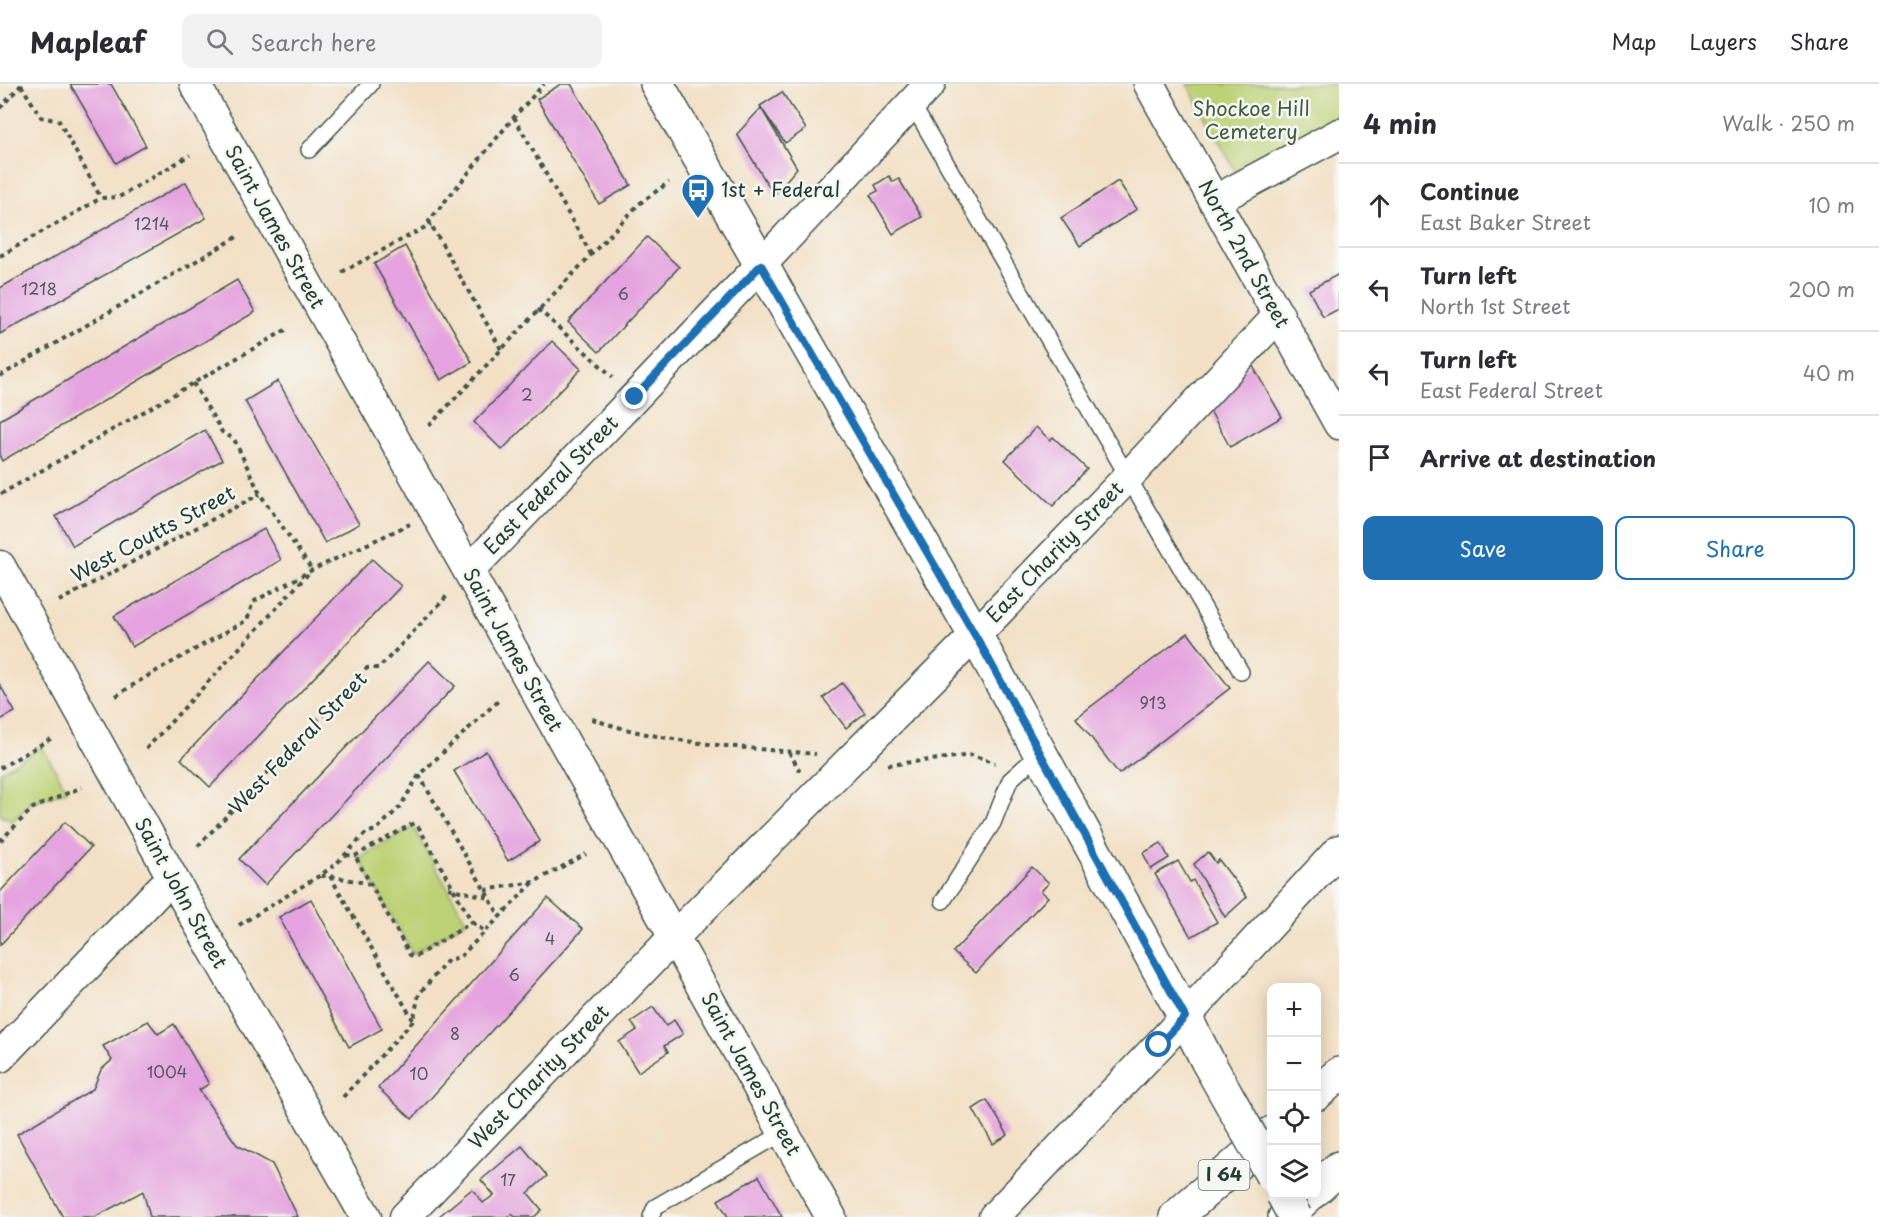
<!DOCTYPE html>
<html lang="en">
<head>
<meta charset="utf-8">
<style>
  body { margin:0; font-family:"Playpen Sans",sans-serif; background:#f2f2f3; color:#2b2b33 }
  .controls { position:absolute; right:18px; bottom:18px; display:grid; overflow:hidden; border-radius:12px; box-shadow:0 3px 15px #0003 }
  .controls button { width:54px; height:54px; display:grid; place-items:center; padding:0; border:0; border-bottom:2px solid #e1e1e2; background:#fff; color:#2b2b33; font:30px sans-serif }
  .stop { position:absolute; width:18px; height:18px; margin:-14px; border:4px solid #1f6fb2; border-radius:50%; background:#fff }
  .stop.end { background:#1f6fb2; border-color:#fff; box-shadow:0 2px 6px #0008 }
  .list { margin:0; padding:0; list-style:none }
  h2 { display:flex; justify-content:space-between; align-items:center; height:78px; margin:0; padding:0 24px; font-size:26px }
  h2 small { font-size:20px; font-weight:400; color:#7c7c81 }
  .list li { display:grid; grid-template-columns:39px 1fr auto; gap:18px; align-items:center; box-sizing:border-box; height:84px; padding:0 24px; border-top:2px solid #e1e1e2 }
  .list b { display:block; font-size:22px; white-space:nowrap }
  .list p { margin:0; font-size:20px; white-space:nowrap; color:#7c7c81 }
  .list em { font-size:20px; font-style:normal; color:#7c7c81 }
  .actions { display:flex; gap:12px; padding:18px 24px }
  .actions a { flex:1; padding:14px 0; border:2px solid #1f6fb2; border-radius:12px; text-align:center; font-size:21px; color:#1f6fb2 }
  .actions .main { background:#1f6fb2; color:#fff }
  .icon { flex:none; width:33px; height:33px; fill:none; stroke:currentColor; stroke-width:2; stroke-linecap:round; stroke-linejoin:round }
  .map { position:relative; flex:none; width:1339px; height:1133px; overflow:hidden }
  header { display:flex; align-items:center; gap:36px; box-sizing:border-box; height:84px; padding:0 30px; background:#fff; border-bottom:2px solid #e1e1e2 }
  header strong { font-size:28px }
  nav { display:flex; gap:33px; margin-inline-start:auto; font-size:21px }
  .search { width:420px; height:54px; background:#f2f2f3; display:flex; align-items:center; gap:15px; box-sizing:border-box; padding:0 21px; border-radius:12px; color:#7c7c81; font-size:22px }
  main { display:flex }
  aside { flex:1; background:#fff }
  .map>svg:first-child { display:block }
</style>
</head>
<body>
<header>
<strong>Mapleaf</strong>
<div class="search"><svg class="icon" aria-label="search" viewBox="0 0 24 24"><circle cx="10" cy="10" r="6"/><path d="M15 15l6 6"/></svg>Search here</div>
<nav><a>Map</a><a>Layers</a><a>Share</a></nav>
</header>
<main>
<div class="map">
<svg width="1339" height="1133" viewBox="0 0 1339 1133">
  <rect width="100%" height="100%" fill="#f6f6f2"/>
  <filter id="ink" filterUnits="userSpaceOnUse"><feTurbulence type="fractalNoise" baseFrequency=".0167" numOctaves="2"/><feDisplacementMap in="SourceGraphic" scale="12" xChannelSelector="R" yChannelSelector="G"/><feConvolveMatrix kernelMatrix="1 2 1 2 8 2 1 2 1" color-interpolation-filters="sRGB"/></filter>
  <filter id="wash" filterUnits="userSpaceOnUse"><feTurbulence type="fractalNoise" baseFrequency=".008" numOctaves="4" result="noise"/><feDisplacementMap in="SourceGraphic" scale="24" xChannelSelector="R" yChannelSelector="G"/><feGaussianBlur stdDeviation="1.35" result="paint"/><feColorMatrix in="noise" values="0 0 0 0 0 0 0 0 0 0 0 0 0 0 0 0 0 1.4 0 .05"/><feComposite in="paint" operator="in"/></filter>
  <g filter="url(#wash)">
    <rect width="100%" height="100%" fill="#f3e0c6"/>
    <g fill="#bdd175" stroke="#6e8754" stroke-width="1.5">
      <polygon points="1187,0 1339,0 1339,32 1236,88"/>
      <polygon points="42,663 67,706 31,719 12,737 0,731 0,688"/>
      <polygon points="413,743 466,837 413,870 359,774"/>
    </g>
    <g id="blocks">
      <g fill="#e5a4df">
        <polygon points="70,0 111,0 146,62 116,79"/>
        <polygon points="561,0 571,0 631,101 599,120 537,15"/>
        <polygon points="782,8 806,45 785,59 760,22"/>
        <polygon points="761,24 797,84 774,111 737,50"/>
        <polygon points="889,92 893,98 899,95 922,133 893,150 870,111 878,107 875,101"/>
        <polygon points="1118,97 1137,125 1080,162 1061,134"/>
        <polygon points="186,98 206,134 0,250 0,204"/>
        <polygon points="647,153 679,183 599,268 568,238"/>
        <polygon points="405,162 472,278 441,296 374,180"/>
        <polygon points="1339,190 1339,225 1323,233 1309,206"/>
        <polygon points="237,196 255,228 2,377 0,373 0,336"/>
        <polygon points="552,257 581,285 502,366 474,338"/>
        <polygon points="1251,279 1282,333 1230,363 1208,323"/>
        <polygon points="278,297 359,440 325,459 245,317"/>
        <polygon points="1036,343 1050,356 1053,353 1087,385 1053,422 1005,376"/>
        <polygon points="205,346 222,376 73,462 56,432"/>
        <polygon points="264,445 281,476 132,563 114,532"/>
        <polygon points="372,475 401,502 210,703 181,675"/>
        <polygon points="1188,549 1230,604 1119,690 1076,634"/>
        <polygon points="429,577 455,602 265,801 239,775"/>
        <polygon points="842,599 865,629 846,644 823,614"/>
        <polygon points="0,601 15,628 0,636"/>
        <polygon points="486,667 540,757 508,777 454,687"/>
        <polygon points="65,738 91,763 0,861 0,808"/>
        <polygon points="1161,759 1169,774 1151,785 1143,769"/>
        <polygon points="1208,768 1216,779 1219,776 1247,813 1225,833 1194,780"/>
        <polygon points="1178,777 1190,798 1193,796 1217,838 1191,853 1155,790"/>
        <polygon points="1032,783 1049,799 1041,807 1048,813 976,889 953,868"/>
        <polygon points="548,814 583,845 412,1035 378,1004"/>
        <polygon points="311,815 382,945 349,963 279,833"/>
        <polygon points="653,923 666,942 674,936 683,950 664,962 668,968 638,988 619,958 637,946 631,938"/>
        <polygon points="148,937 158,950 174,940 209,1000 199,1006 237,1061 272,1080 298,1133 150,1133 143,1107 95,1133 63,1133 17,1050 93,1005 101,986 112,976 103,962"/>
        <polygon points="987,1016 1008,1051 993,1060 973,1025"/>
        <polygon points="522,1062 547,1092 528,1109 542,1126 534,1133 515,1133 512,1130 509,1133 438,1133 472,1105 483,1119 494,1111 481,1096"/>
        <polygon points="759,1092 782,1133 728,1133 718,1116"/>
      </g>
    </g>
  </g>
  <g filter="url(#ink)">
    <use href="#blocks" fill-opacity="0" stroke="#3f554a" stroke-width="1.5"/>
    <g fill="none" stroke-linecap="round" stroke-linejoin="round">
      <defs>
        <g id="lane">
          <polyline points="912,20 1241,588"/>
          <polyline points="309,66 371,0"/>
          <polyline points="943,817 993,739 1010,696 1040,669"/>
          <polyline points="651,1133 655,1123 783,1049"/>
        </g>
        <g id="street">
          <polyline points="195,0 831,1133"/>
          <polyline points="1149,0 1339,340"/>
          <polyline points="1214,117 1339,50"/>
          <polyline points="0,482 172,793 366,1133"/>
          <polyline points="469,487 761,181 930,0"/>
          <polyline points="0,973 172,793"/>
          <polyline points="405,1133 674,853 991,535 1128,393 1279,231"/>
          <polyline points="994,1133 1159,961 1339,766"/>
        </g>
        <polyline id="secondary" points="657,0 983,565 1185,933 1208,978"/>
        <g id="highway">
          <polyline points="1316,1010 1339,990"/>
          <polyline points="1316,1105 1339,1084"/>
          <polyline points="1176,1133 1272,1049"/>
          <polyline points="1285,1133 1310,1110"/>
        </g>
      </defs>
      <use href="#lane" stroke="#3f554a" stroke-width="18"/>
      <use href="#street" stroke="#3f554a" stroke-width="33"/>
      <use href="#secondary" stroke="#3f554a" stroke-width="36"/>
      <use href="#highway" stroke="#3f554a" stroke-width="36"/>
      <g stroke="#3f554a" stroke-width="4" stroke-dasharray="4.5 4.5" stroke-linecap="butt">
        <polyline points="21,1 41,33 59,37 101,114"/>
        <polyline points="0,24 22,0"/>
        <polyline points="514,33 591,170"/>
        <polyline points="0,172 101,114 119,113 190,71"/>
        <polyline points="342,188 431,140"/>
        <polyline points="538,225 613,293"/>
        <polyline points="501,265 429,137 514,33 544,0"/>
        <polyline points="0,292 237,153"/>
        <polyline points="193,299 222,348 234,355 260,410 312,486"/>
        <polyline points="429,342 639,120 669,98"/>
        <polyline points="1,410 289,244"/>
        <polyline points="59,517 260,410"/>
        <polyline points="116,612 144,594 247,536 253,518 312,486 410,440"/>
        <path d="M592 635C664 660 740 663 816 670"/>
        <polyline points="146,665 308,490"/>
        <polyline points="789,668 800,687"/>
        <polyline points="888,681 972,671 995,679"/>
        <polyline points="0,684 54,653"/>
        <polyline points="419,691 499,831"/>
        <polyline points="0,757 33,724 82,703"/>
        <polyline points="198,762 367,584 379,584 448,511"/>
        <polyline points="346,771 355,772 412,740 418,742 472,838 415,873 410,871 355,772"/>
        <polyline points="321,792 330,792 413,936"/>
        <polyline points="331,792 375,801"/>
        <polyline points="448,804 489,814"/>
        <polyline points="485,806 534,798"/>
        <polyline points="472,838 484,847"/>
        <polyline points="239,841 319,792 335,781 366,749 376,746 400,723 419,691 500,615"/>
        <polyline points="343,1013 413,937 419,910 448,876 460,873 534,798 586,770"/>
      </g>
      <use href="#lane" stroke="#fff" stroke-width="15"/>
      <use href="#street" stroke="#fff" stroke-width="30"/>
      <use href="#secondary" stroke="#fff" stroke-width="33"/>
      <use href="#highway" stroke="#fff" stroke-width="33"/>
      <defs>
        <g id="secondary-bridge">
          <polyline points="1208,978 1272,1091"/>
          <polyline points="1283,1110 1295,1133"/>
        </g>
      </defs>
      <use href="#secondary-bridge" stroke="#3f554a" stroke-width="36" stroke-linecap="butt"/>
      <use href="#secondary-bridge" stroke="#fff" stroke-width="33"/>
    </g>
  </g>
  <g fill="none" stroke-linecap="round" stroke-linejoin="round" filter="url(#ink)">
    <polyline stroke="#1f6fb2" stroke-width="8" points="635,313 761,181 983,565 1185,933 1159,961"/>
  </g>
  <defs>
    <symbol id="bus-pin" viewBox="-11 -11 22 30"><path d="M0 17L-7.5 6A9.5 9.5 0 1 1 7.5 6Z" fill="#1f6fb2" stroke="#f6f6f2"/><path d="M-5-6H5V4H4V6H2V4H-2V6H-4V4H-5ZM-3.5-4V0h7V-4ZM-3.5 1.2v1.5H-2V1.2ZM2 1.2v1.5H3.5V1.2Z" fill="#fff"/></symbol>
  </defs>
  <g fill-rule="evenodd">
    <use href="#bus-pin" x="679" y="87" width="38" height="52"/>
  </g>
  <g text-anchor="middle" stroke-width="5" stroke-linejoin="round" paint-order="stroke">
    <g font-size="16" fill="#50575f">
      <text x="152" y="146">1214</text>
      <text x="39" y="211">1218</text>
      <text x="623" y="216">6</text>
      <text x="527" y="317">2</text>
      <text x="1153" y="625">913</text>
      <text x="550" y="861">4</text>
      <text x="514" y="897">6</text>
      <text x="455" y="956">8</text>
      <text x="167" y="994">1004</text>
      <text x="419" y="996">10</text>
      <text x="508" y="1102">17</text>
    </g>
    <rect fill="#f6f6f2" stroke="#60746d" stroke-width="1.5" x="1198.5" y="1076" width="51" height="30" rx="4.5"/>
    <g font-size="18" font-weight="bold" fill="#1f3d34">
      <text x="1224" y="1097">I 64</text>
    </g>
    <g font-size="20" fill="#3f5b41" stroke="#f6f6f2">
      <text x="1251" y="32">Shockoe Hill<tspan x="1251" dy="23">Cemetery</tspan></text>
    </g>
    <g font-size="20" fill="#1f3d34" stroke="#f6f6f2" text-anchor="start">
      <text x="721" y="113">1st + Federal</text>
    </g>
    <g font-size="20" fill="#1f3d34" stroke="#f6f6f2">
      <text transform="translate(275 143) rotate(61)" y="7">Saint James Street</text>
      <text transform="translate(1244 170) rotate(61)" y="7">North 2nd Street</text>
      <text transform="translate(551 401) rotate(-46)" y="7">East Federal Street</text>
      <text transform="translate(153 450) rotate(-28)" y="7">West Coutts Street</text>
      <text transform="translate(1055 468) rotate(-46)" y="7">East Charity Street</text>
      <text transform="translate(513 566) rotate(61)" y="7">Saint James Street</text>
      <text transform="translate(298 659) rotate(-46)" y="7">West Federal Street</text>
      <text transform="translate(181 809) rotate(61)" y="7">Saint John Street</text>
      <text transform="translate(751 990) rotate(61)" y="7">Saint James Street</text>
      <text transform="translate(539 993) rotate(-46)" y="7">West Charity Street</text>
    </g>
  </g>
</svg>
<div class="controls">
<button>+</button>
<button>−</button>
<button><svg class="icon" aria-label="locate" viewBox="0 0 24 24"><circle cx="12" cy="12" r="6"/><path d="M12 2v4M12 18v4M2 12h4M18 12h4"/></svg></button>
<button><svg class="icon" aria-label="layers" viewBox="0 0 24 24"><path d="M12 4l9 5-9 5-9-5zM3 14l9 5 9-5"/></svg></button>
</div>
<div class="stop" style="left:1159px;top:961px"></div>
<div class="stop end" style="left:635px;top:313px"></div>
</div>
<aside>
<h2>4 min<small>Walk · 250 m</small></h2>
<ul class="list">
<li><svg class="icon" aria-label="ahead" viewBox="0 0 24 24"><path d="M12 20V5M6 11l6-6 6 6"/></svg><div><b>Continue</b><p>East Baker Street</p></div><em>10 m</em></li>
<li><svg class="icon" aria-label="left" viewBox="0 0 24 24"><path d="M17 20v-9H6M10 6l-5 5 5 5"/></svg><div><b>Turn left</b><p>North 1st Street</p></div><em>200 m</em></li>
<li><svg class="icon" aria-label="left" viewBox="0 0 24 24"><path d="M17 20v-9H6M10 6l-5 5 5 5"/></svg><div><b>Turn left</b><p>East Federal Street</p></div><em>40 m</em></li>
<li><svg class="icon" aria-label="arrive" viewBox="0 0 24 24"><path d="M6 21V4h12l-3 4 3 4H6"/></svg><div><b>Arrive at destination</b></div></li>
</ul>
<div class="actions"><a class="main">Save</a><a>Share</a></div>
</aside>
</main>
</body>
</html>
